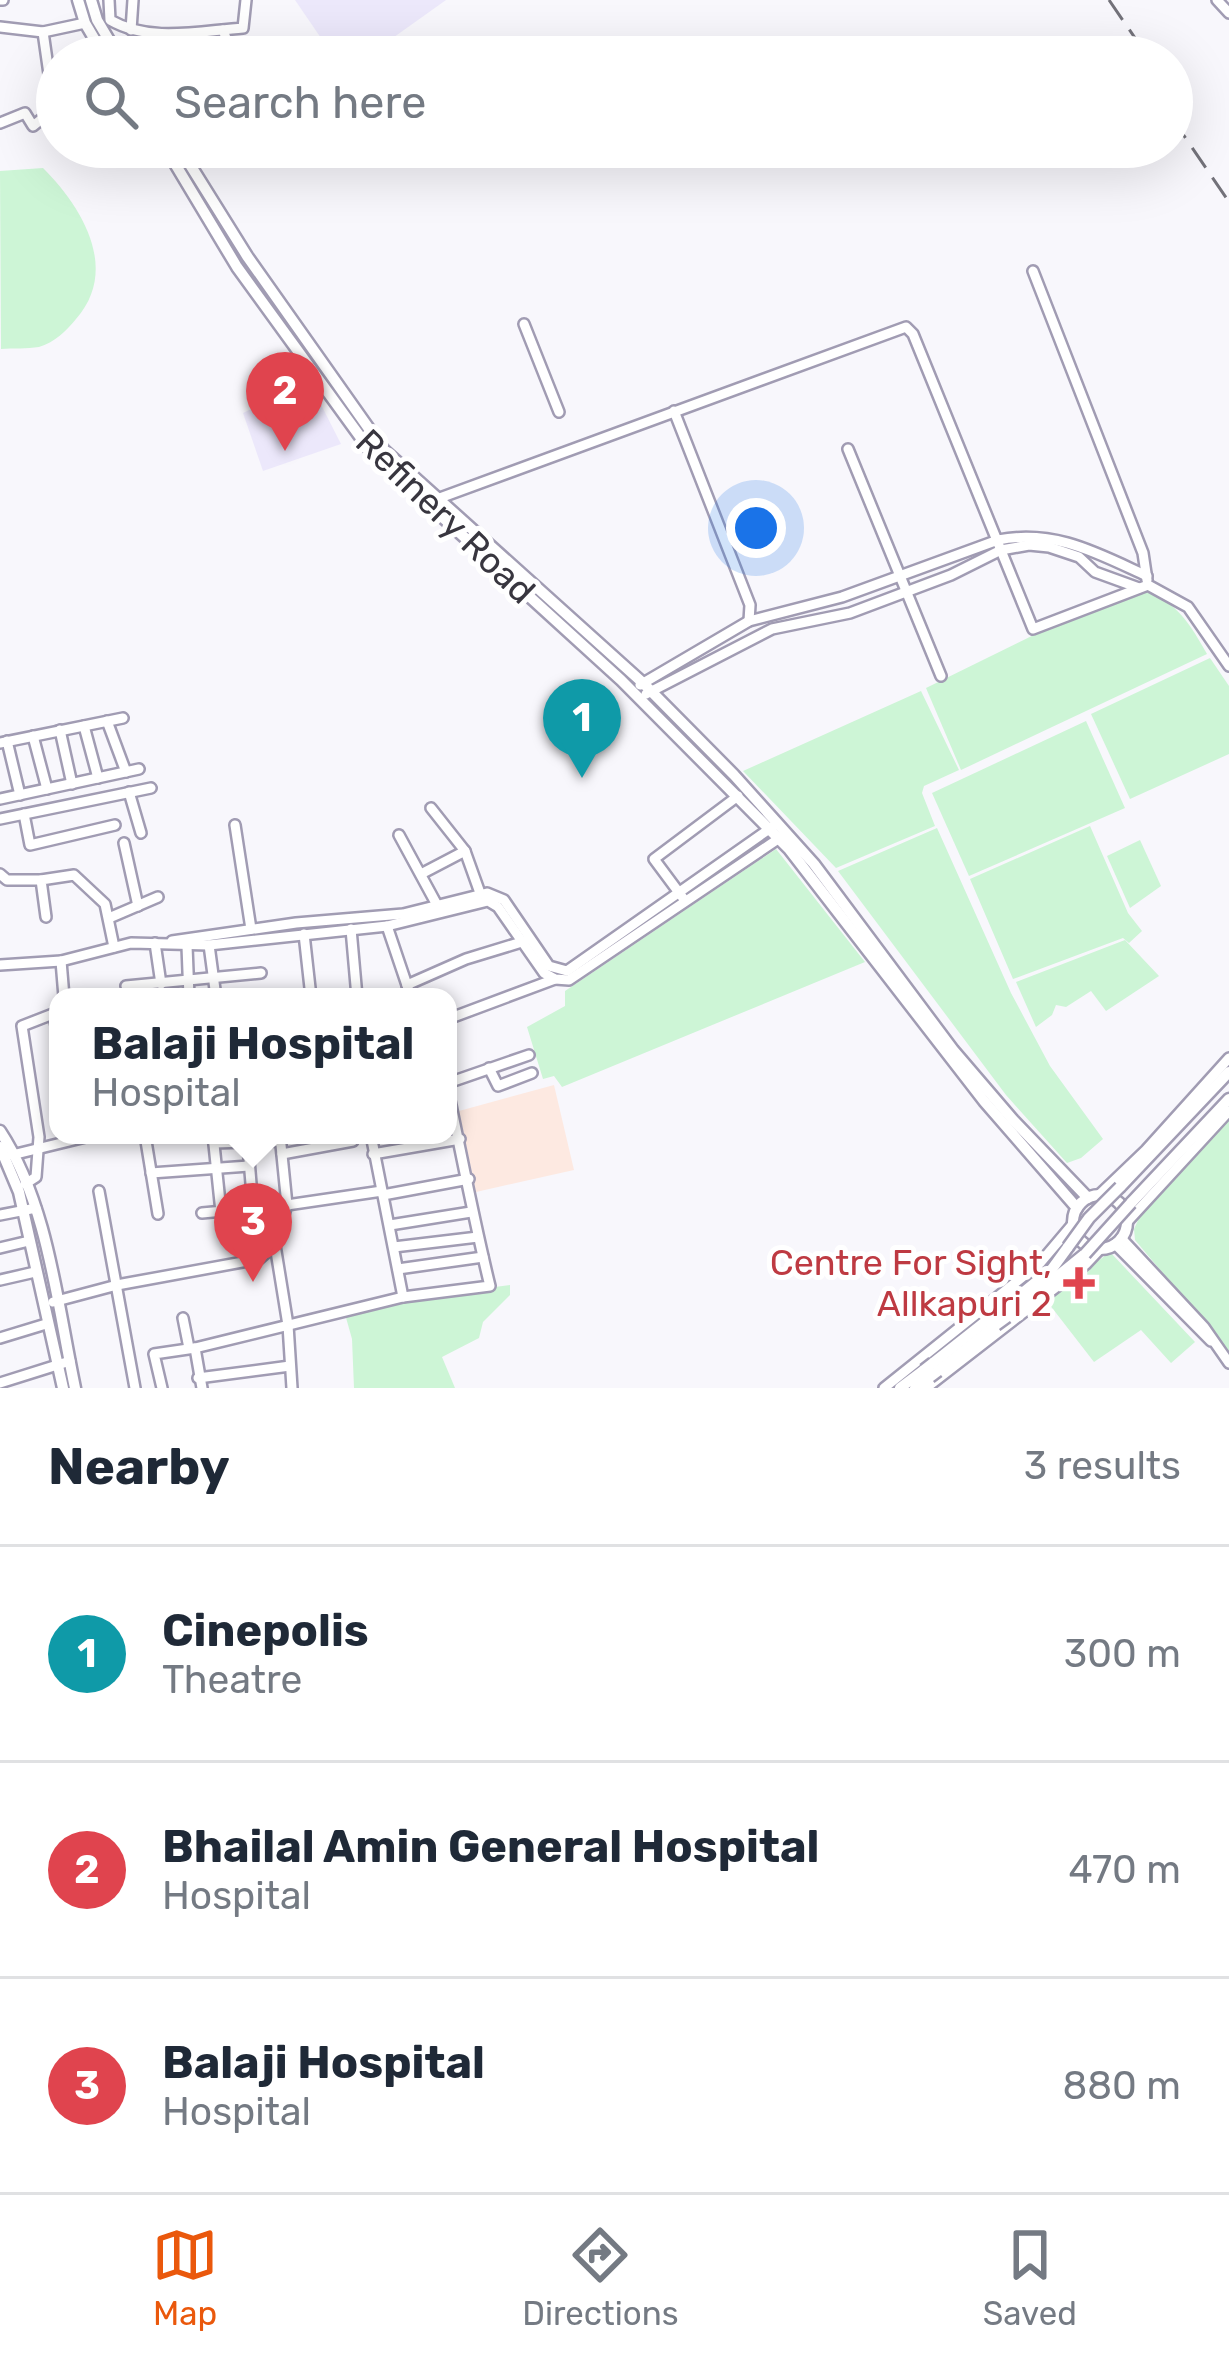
<!DOCTYPE html>
<html lang="en">
<head>
<meta charset="utf-8">
<style>
  body { margin:0; font-family:Rubik,sans-serif; background:#f2f2f3; color:#1f2937 }
  .you { position:absolute; left:756px; top:528px; width:42px; height:42px; margin:-30px; border:9px solid #fff; border-radius:50%; background:#1a73e8; box-shadow:0 0 0 18px #1a73e833 }
  .badge { display:grid; place-items:center; width:78px; height:78px; border-radius:50%; background:#ea580c; color:#fff; font-size:39px; font-weight:700 }
  .pin { position:absolute; translate:-50% -99px; filter:drop-shadow(0 3px 6px #0008) }
  .pin::after { content:''; position:absolute; top:63px; width:42px; height:36px; background:inherit; clip-path:polygon(0 0,100% 0,50% 100%) }
  .popup { position:absolute; left:49px; top:988px; width:408px; height:156px; box-sizing:border-box; display:grid; place-content:center; border-radius:24px; background:#fff; filter:drop-shadow(0 3px 9px #0005); font-size:39px; white-space:nowrap; color:#747a83 }
  .popup b { font-size:45px; color:#1f2937 }
  .popup::after { content:''; position:absolute; left:50%; top:100%; margin-left:-24px; border:24px solid transparent; border-top-color:#fff }
  .list { margin:0; padding:0; list-style:none }
  h2 { display:flex; justify-content:space-between; align-items:center; height:156px; margin:0; padding:0 48px; font-size:51px }
  h2 small { font-size:39px; font-weight:400; color:#747a83 }
  .list li { display:grid; grid-template-columns:78px 1fr auto; gap:36px; align-items:center; box-sizing:border-box; height:216px; padding:0 48px; border-top:3px solid #e0e1e3 }
  .list b { display:block; font-size:45px; white-space:nowrap }
  .list p { margin:0; font-size:39px; white-space:nowrap; color:#747a83 }
  .list em { font-size:39px; font-style:normal; color:#747a83 }
  .icon { flex:none; width:66px; height:66px; fill:none; stroke:currentColor; stroke-width:2; stroke-linecap:round; stroke-linejoin:round }
  .map { position:relative; flex:none; width:1229px; height:1388px; overflow:hidden }
  .search { position:absolute; background:#fff; box-shadow:0 12px 48px #0002; left:36px; right:36px; top:36px; height:132px; display:flex; align-items:center; gap:30px; box-sizing:border-box; padding:0 42px; border-radius:66px; color:#747a83; font-size:45px }
  .sheet { height:804px; background:#fff }
  nav { display:flex; justify-content:space-around; align-items:center; box-sizing:border-box; height:168px; border-top:3px solid #e0e1e3; background:#fff; font-size:33px; color:#747a83 }
  nav a { display:grid; justify-items:center; gap:6px }
  nav .on { color:#ea580c }
  .map>svg:first-child { display:block }
</style>
</head>
<body>
<div class="map">
<svg width="1229" height="1388" viewBox="0 0 1229 1388">
  <rect width="100%" height="100%" fill="#f8f7fc"/>
  <polygon fill="#fde9e1" points="554,1085 574,1170 476,1192 459,1111"/>
  <g fill="#ece8fb">
    <polygon points="295,0 446,0 366,57 334,57"/>
    <polygon points="309,381 341,444 263,471 243,413"/>
  </g>
  <g fill="#cdf5d6">
    <path d="M43 168C82 207 120 269 76 319 67 330 54 343 39 347 27 349 13 348 1 349L0 171Z"/>
    <path d="M1146 590C1178 604 1190 624 1207 654L961 770 926 688 1050 627Z"/>
    <polygon points="1210,658 1229,686 1229,754 1130,799 1091,714"/>
    <polygon points="921,691 959,770 924,786 922,793 935,826 836,868 743,771"/>
    <polygon points="1086,721 1125,808 969,876 932,793"/>
    <polygon points="1090,826 1128,913 1142,931 1129,943 1123,938 1013,979 970,879"/>
    <polygon points="937,828 1011,993 1050,1066 1103,1139 1081,1158 1067,1163 1006,1095 838,871"/>
    <polygon points="1140,840 1161,886 1130,908 1107,856"/>
    <polygon points="776,849 865,962 562,1087 554,1076 543,1079 527,1027 565,1006 565,991"/>
    <polygon points="1125,940 1159,976 1106,1011 1091,991 1066,1007 1056,1005 1052,1015 1036,1027 1016,982"/>
    <polygon points="1229,1115 1229,1352 1135,1240 1134,1229 1140,1216"/>
    <polygon points="1110,1252 1195,1342 1171,1363 1141,1330 1094,1362 1046,1300"/>
    <polygon points="510,1285 510,1295 483,1322 479,1338 442,1357 455,1388 354,1388 352,1339 345,1314 404,1299"/>
  </g>
  <g fill="none" stroke-linecap="round" stroke-linejoin="round">
    <defs>
      <g id="minor">
        <polyline points="0,0 3,0"/>
        <path d="M109 0 110 20C150 43 199 31 243 28L246 0"/>
        <polyline points="1217,0 1229,13"/>
        <polyline points="0,27 43,32"/>
        <polyline points="131,30 133,0"/>
        <polyline points="223,30 233,57"/>
        <polyline points="0,123 25,113 33,126 54,109 43,32 85,23"/>
        <polyline points="99,147 109,155 131,147"/>
        <polyline points="1033,271 1143,553 1147,580"/>
        <polyline points="524,324 559,412"/>
        <polyline points="674,411 750,605 749,621"/>
        <polyline points="848,449 941,676"/>
        <polyline points="437,499 906,327 913,334 1033,629 1148,585 1188,607 1229,666"/>
        <path d="M640 685 749 621 842 597 998 540C1055 529 1097 553 1147 576"/>
        <polyline points="646,694 772,629 850,613 951,575 1001,550 1029,545 1049,547 1079,557 1095,572 1139,588"/>
        <polyline points="107,721 126,772"/>
        <polyline points="84,726 98,778"/>
        <polyline points="60,730 72,784"/>
        <polyline points="33,736 47,789"/>
        <polyline points="7,741 20,795"/>
        <polyline points="0,743 123,718"/>
        <polyline points="129,792 141,833"/>
        <polyline points="0,799 139,769"/>
        <polyline points="431,808 465,851 480,893"/>
        <polyline points="24,814 30,845 115,825"/>
        <polyline points="0,819 151,788"/>
        <polyline points="235,825 251,929"/>
        <polyline points="399,835 437,905"/>
        <polyline points="124,843 138,906"/>
        <polyline points="0,874 7,880 41,880"/>
        <polyline points="421,874 465,851"/>
        <polyline points="683,898 654,859 738,796"/>
        <polyline points="46,917 41,880 74,875 105,904 114,947"/>
        <polyline points="109,918 158,897"/>
        <polyline points="387,926 411,997"/>
        <polyline points="351,929 357,997"/>
        <polyline points="304,934 311,997"/>
        <polyline points="172,941 296,923 403,914 487,893 504,900 549,966 567,971 775,825"/>
        <polyline points="155,943 161,984"/>
        <polyline points="209,945 216,997"/>
        <polyline points="187,946 189,997"/>
        <polyline points="61,961 64,997"/>
        <polyline points="0,965 61,961 131,943 209,945 387,926 488,901 498,907 544,973 555,979 569,980 781,837"/>
        <polyline points="407,985 466,959 525,941"/>
        <polyline points="126,986 261,973"/>
        <polyline points="54,1016 58,1036"/>
        <polyline points="448,1019 555,979"/>
        <polyline points="489,1068 498,1086 532,1073"/>
        <polyline points="448,1083 529,1055"/>
        <polyline points="145,1135 158,1214"/>
        <polyline points="213,1135 221,1212"/>
        <polyline points="247,1135 253,1208"/>
        <polyline points="371,1135 403,1297"/>
        <polyline points="214,1143 281,1141"/>
        <polyline points="282,1154 353,1141"/>
        <polyline points="373,1154 460,1139"/>
        <polyline points="12,1155 94,1135"/>
        <polyline points="151,1173 249,1166"/>
        <polyline points="25,1184 36,1177 39,1137 22,1026 58,1012"/>
        <polyline points="99,1191 135,1388"/>
        <polyline points="383,1195 469,1179"/>
        <polyline points="1099,1195 1146,1150 1229,1058"/>
        <polyline points="202,1213 287,1205 280,1135"/>
        <polyline points="0,1215 36,1208"/>
        <polyline points="1127,1222 1229,1111"/>
        <polyline points="390,1225 471,1212"/>
        <polyline points="1121,1238 1204,1327 1229,1363"/>
        <polyline points="1115,1244 1211,1341"/>
        <polyline points="275,1245 288,1325 292,1388"/>
        <polyline points="394,1247 478,1237"/>
        <polyline points="0,1248 29,1241"/>
        <polyline points="398,1269 483,1257"/>
        <polyline points="0,1280 35,1272"/>
        <polyline points="53,1302 117,1285 259,1259 275,1245 287,1205 382,1191"/>
        <polyline points="183,1318 189,1348"/>
        <polyline points="0,1338 46,1324"/>
        <polyline points="195,1348 202,1388"/>
        <polyline points="198,1378 290,1366"/>
        <polyline points="0,1383 70,1361"/>
        <path d="M162 1388 154 1354 195 1348 403 1297 490 1286C474 1221 462 1157 448 1091"/>
        <polyline points="884,1388 1040,1263 1073,1224"/>
        <polyline points="926,1388 1086,1264 1101,1248"/>
      </g>
      <g id="major">
        <polyline points="78,0 85,23 105,57"/>
        <polyline points="91,0 97,20 119,57"/>
        <polyline points="165,147 237,267 372,453 621,680 789,849 984,1101 1077,1208"/>
        <polyline points="179,147 247,256 384,450 643,683 734,775 814,864 953,1050 1013,1120 1088,1198"/>
        <path d="M0 1131C48 1204 57 1303 75 1388"/>
        <polyline points="0,1147 19,1192 63,1388"/>
        <polyline points="1120,1187 1229,1072"/>
        <circle cx="1100" cy="1222" r="27"/>
        <polyline points="1131,1203 1229,1099"/>
        <polyline points="1000,1311 1052,1269 1068,1247"/>
        <polyline points="1007,1317 1085,1254"/>
        <polyline points="933,1363 990,1318"/>
        <polyline points="938,1371 996,1325"/>
        <polyline points="900,1388 924,1370"/>
        <polyline points="915,1388 930,1377"/>
      </g>
    </defs>
    <use href="#minor" stroke="#a19cb3" stroke-width="14"/>
    <use href="#major" stroke="#a19cb3" stroke-width="15"/>
    <use href="#minor" stroke="#fff" stroke-width="9"/>
    <use href="#major" stroke="#fff" stroke-width="10"/>
    <g stroke="#73727a" stroke-width="3" stroke-dasharray="24 12" stroke-linecap="butt">
      <polyline points="1109,0 1148,57"/>
      <polyline points="1172,118 1229,202"/>
    </g>
    <defs>
      <g id="major-bridge">
        <polyline points="1068,1247 1089,1218 1120,1187"/>
        <polyline points="1085,1254 1131,1203"/>
        <polyline points="990,1318 1000,1311"/>
        <polyline points="996,1325 1007,1317"/>
        <polyline points="924,1370 933,1363"/>
        <polyline points="930,1377 938,1371"/>
      </g>
    </defs>
    <use href="#major-bridge" stroke="#a19cb3" stroke-width="15" stroke-linecap="butt"/>
    <use href="#major-bridge" stroke="#fff" stroke-width="10"/>
  </g>
  <path fill="#e0444e" stroke="#fff" stroke-width="4.5" d="M1073 1265h12v12h12v12h-12v12h-12v-12h-12v-12h12z"/>
  <g text-anchor="middle" stroke-width="10" stroke-linejoin="round" paint-order="stroke">
    <g font-size="36" fill="#38363f" stroke="#fff">
      <text transform="translate(446 516) rotate(44)" y="13">Refinery Road</text>
    </g>
    <g font-size="36" fill="#be3a42" stroke="#fff" text-anchor="end">
      <text x="1052" y="1275">Centre For Sight,<tspan x="1052" dy="41">Allkapuri 2</tspan></text>
    </g>
  </g>
</svg>
<div class="you"></div>
<div class="pin badge" style="left:582px;top:778px;background:#0f9aa8">1</div>
<div class="pin badge" style="left:285px;top:451px;background:#e0444e">2</div>
<div class="pin badge" style="left:253px;top:1282px;background:#e0444e">3</div>
<div class="popup"><b>Balaji Hospital</b>Hospital</div>
<div class="search"><svg class="icon" aria-label="search" viewBox="0 0 24 24"><circle cx="10" cy="10" r="6"/><path d="M15 15l6 6"/></svg>Search here</div>
</div>
<section class="sheet">
<h2>Nearby<small>3 results</small></h2>
<ul class="list">
<li><span class="badge" style="background:#0f9aa8">1</span><div><b>Cinepolis</b><p>Theatre</p></div><em>300 m</em></li>
<li><span class="badge" style="background:#e0444e">2</span><div><b>Bhailal Amin General Hospital</b><p>Hospital</p></div><em>470 m</em></li>
<li><span class="badge" style="background:#e0444e">3</span><div><b>Balaji Hospital</b><p>Hospital</p></div><em>880 m</em></li>
</ul>
</section>
<nav>
<a class="on"><svg class="icon" aria-label="map" viewBox="0 0 24 24"><path d="M3 6l6-2 6 2 6-2v14l-6 2-6-2-6 2zM9 4v14M15 6v14"/></svg>Map</a>
<a><svg class="icon" aria-label="directions" viewBox="0 0 24 24"><path d="M12 3l9 9-9 9-9-9zM9 14v-3h6M13 9l2 2-2 2"/></svg>Directions</a>
<a><svg class="icon" aria-label="saved" viewBox="0 0 24 24"><path d="M7 4h10v16l-5-4-5 4z"/></svg>Saved</a>
</nav>
</body>
</html>
